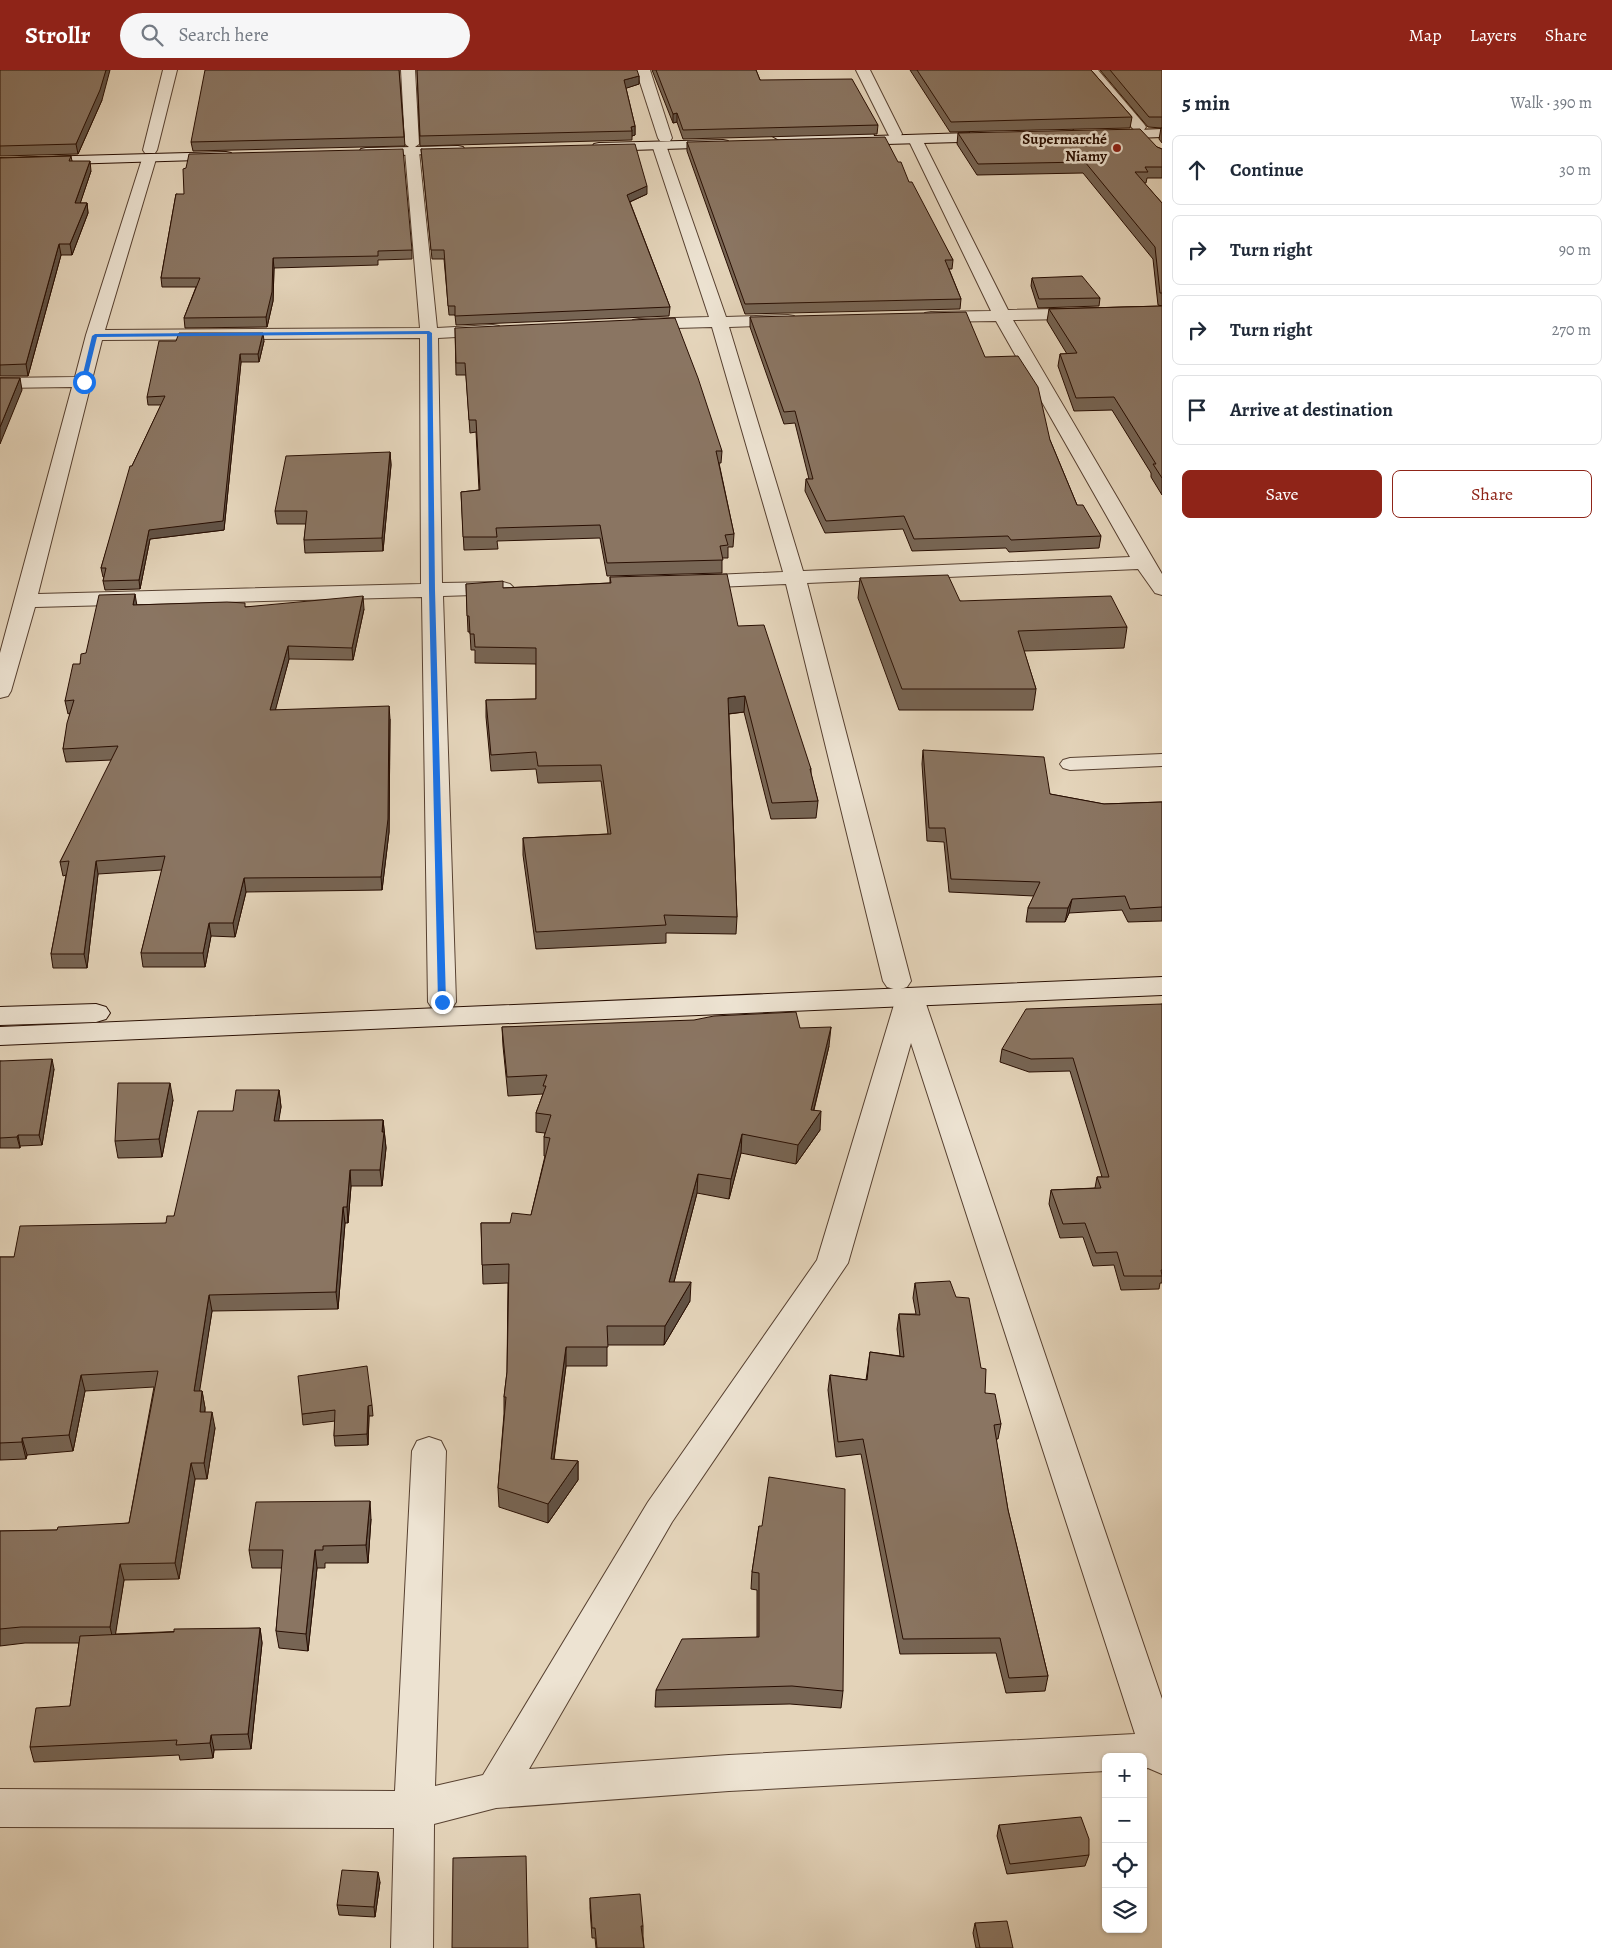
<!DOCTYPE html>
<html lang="en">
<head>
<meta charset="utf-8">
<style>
  body { margin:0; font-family:Alegreya,serif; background:#f6f6f7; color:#1f2937 }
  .controls { position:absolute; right:15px; bottom:15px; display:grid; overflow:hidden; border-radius:8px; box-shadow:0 1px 4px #0004 }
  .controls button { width:45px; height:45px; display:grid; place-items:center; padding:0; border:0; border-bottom:1px solid #e0e1e3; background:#fff; color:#1f2937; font:25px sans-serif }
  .stop { position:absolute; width:15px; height:15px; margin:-11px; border:4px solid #1a73e8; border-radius:50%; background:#fff }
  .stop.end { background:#1a73e8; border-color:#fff; box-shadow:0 1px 5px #0008 }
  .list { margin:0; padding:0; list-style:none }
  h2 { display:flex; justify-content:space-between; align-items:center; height:65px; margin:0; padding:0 20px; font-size:21px }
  h2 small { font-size:16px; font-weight:400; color:#747a83 }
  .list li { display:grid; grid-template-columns:32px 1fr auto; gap:15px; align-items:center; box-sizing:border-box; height:70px; margin:0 10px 10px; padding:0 10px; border:1px solid #e0e1e3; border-radius:8px }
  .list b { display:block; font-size:19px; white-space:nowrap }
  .list em { font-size:16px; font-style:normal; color:#747a83 }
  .actions { display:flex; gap:10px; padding:15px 20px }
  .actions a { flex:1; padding:11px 0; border:1px solid #8f2418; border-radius:8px; text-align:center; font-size:18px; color:#8f2418 }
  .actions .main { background:#8f2418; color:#fff }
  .icon { flex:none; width:28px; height:28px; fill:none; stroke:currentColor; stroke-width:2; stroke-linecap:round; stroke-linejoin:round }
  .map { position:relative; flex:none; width:1162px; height:1878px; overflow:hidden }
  header { display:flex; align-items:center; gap:30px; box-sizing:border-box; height:70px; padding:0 25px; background:#8f2418; color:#fff }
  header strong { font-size:24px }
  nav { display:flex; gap:28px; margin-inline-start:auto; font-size:18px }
  .search { width:350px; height:45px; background:#f6f6f7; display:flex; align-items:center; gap:12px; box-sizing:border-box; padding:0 18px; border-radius:28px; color:#747a83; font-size:19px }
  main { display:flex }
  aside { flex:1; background:#fff }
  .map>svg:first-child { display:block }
</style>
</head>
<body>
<header>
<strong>Strollr</strong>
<div class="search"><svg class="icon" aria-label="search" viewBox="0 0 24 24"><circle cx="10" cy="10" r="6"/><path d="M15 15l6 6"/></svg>Search here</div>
<nav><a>Map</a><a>Layers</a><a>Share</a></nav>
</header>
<main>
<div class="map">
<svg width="1162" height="1878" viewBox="0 0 1162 1878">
  <rect width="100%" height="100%" fill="#e4d4ba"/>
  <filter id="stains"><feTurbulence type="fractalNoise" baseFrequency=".004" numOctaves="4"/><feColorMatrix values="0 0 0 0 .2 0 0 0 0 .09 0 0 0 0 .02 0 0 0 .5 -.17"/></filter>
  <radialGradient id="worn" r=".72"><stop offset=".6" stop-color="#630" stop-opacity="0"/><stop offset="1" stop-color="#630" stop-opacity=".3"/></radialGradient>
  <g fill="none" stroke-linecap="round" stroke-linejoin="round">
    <defs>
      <polygon id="lane" points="1162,684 1162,696 1070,700 1063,698 1060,694 1063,690 1070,688"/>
      <g id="street">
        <polygon points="163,0 177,0 157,80 155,83 145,83 143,80"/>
        <path d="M401 0H415L419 74 415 77 419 81 437 258 493 255 499 256 502 260 499 264 493 265 438 268 442 513 503 512 510 514 514 518 510 522 503 524 443 526 456 932 452 938 442 941 432 938 428 932 422 527 35 537 11 621 8 626 0 628V583L72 317 0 318V308L75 307 86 265 142 89 144 86H154L156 89 105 260 420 258 405 81 409 77 405 74ZM420 268 421 514 38 524 102 270Z"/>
        <polygon points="636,0 650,0 672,68 670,71 660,71 658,68"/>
        <polygon points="856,0 870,0 902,64 900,67 890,67 888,64"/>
        <polygon points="1084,0 1098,0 1144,54 1146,57 1144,60 1134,60"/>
        <polygon points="915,65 920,66 922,69 1008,240 1162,237 1162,247 1013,250 1162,504 1162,525 1155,523 1138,499 807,513 911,911 907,917 897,920 887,917 883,911 786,514 691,518 684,516 681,512 684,508 691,506 783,502 712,257 639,259 633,258 631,254 633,250 639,249 709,247 652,75 654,72 664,72 666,75 726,247 788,245 794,246 796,250 794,254 788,255 729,257 803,501 1130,487 996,251 931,252 925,251 923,247 925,243 931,242 991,241 908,69 910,66"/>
        <path d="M910 919 920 922 924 928 1162 1629V1704L1148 1698 1143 1699V1687H1106V1701L729 1721 496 1738 434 1754 433 1878H391L394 1758 0 1757V1719L395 1721 412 1381 417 1371 429 1367 441 1371 446 1381 435 1716 483 1705 648 1432 817 1190 896 928 900 922ZM911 973 1135 1664 729 1685 529 1699 672 1452 848 1193Z"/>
      </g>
      <g id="secondary">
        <polygon points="1066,55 1071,56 1073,59 1071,62 1002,65 1001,70 996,71 849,75 844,74 843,69 779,70 772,66 779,62 868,61 873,62 874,66 970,63 971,59 976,58"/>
        <polygon points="1162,59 1162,67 1109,69 1102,65 1109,61"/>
        <polygon points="723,70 728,71 730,74 728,77 599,81 594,80 592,77 594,74 599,73"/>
        <polygon points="458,76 463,77 465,80 463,83 366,86 361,85 359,82 361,79 366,78"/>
        <polygon points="226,82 231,83 233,86 231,89 0,96 0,88"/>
        <polygon points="1162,907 1162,925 0,975 0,957"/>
        <polygon points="96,934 106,937 110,943 106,949 96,952 0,955 0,937"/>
      </g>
    </defs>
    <use href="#lane" stroke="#574030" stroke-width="2"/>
    <use href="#street" stroke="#574030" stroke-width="2"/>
    <use href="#secondary" stroke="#280e02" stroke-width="2"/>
    <use href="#lane" fill="#ede3d2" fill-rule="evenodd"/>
    <use href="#street" fill="#ede3d2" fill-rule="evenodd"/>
    <use href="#secondary" fill="#ede3d2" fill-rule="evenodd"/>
  </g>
  <g fill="#776554" stroke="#280e02">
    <polygon points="0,0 102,30 78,84 0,86"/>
    <polygon points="399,0 405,76 193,81 191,72"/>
    <polygon points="417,0 639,6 639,14 626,18 635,56 635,65 632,66 632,70 420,76"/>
    <polygon points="652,0 756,0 760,10 878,55 877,64 683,69 677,52 673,53"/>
    <polygon points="910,0 1091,0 1132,47 1130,58 950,62"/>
    <polygon points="1100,0 1162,0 1162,58 1148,57"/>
    <polygon points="1161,58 1162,58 1162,73 1159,69"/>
    <polygon points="958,63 1157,77 1162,79 1162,108 1147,108 1146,113 1144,113 1162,133 1162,236 1158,235 1153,189 1083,103 977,105 957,74"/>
    <polygon points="687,72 909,112 953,190 952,199 949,199 961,229 960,239 745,244 687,81"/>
    <polygon points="421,79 647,124 630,132 670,237 669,246 456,255 455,245 449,245 444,189 432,189"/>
    <polygon points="71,86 72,91 91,101 80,133 87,133 88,143 72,185 61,185 28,306 0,306 0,88"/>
    <polygon points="176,124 412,180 412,189 378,190 378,195 274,198 273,231 267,257 185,258 184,248 196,217 162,217 161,208"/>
    <polygon points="1032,208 1100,228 1099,236 1038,238 1031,216"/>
    <polygon points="1162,236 1162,425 1151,407 1151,403 1112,340 1074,341 1058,296 1060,284 1067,284 1047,251 1049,239"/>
    <polygon points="750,247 985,287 1050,370 1077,435 1101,466 1099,478 1009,482 1006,478 912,481 903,459 825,463 805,421 806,409 809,409 795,353 784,354 750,257"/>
    <polygon points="455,258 722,381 721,393 719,393 734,464 733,477 728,477 728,488 722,488 722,503 607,506 600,468 497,471 498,479 464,480 461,422 479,420 476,362 470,363 466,305 456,305"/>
    <polygon points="264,271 259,292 241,292 224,460 150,469 140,519 105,520 103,511 104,507 103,507 101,498 132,396 161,335 148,335 147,327"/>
    <polygon points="390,382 391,395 383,481 305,483 304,470 306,454 277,454 275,441"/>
    <polygon points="610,507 738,556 811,699 811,704 818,731 816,748 771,749 744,642 729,644 737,847 736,864 666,863 666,873 536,879 523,785 523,768 608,764 601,711 538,713 536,699 491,701 486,647 486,630 536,629 536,594 475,593 475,580 471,580 470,562 468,562 466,514 503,518 610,513"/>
    <polygon points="860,508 960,531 1127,557 1124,578 1024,581 1036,619 1033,640 899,640 858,528"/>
    <polygon points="137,535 364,539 353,590 289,589 275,640 390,649 389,762 382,820 246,822 235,867 211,866 205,897 143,897 141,883 162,800 98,804 87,898 53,898 51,884 66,805 63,806 60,792 112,690 66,692 63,679 70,643 68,644 65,631 80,594 86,583"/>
    <polygon points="923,680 1050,724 1104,734 1162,732 1162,851 1128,852 1122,840 1069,843 1065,852 1026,852 1028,838 1034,826 949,822 944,772 927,771 922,694"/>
    <polygon points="1162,934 1162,1213 1160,1213 1159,1219 1121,1220 1114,1195 1093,1196 1083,1167 1060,1168 1049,1134 1051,1120 1095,1118 1097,1107 1102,1107 1070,1001 1029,1002 1000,992 1002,979"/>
    <polygon points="502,957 800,958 829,976 814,1040 820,1060 796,1094 741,1083 729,1129 697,1123 674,1212 690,1231 664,1275 607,1275 607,1296 566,1296 554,1390 578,1391 578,1410 548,1453 499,1437 498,1418 504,1344 504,1327 507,1302 508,1213 483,1214 481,1153 510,1153 531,1145 545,1086 544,1086 544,1067 545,1063 536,1062 536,1043 543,1024 508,1026 503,976"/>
    <polygon points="0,991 54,999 42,1075 20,1076 20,1078 0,1078"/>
    <polygon points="279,1020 281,1037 278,1051 383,1050 386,1078 382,1116 351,1116 348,1153 345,1153 338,1239 212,1241 199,1321 202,1321 205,1338 205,1342 215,1358 207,1409 195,1409 179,1509 124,1510 115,1564 260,1558 262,1573 251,1679 214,1680 213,1688 180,1690 179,1685 34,1692 30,1677 70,1636 79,1573 25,1573 0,1576 0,1461 57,1460 129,1453 154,1317 85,1321 73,1381 27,1385 26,1389 0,1390 0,1187 14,1187 166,1153 174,1146 233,1041"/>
    <polygon points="173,1030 162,1087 118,1088 115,1071"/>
    <polygon points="915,1213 985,1323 1001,1354 998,1369 996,1369 1008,1440 1048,1606 1045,1621 1006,1623 996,1583 900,1584 861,1384 836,1387 828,1320 830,1305 866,1310 870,1282 900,1286 897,1259 899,1244 916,1244 913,1228"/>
    <polygon points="372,1335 373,1346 369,1346 368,1375 335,1376 334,1366 335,1351 303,1355 302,1344"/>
    <polygon points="371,1449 368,1493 325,1493 325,1498 317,1498 308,1581 279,1578 276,1561 282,1498 252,1498 249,1480"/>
    <polygon points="759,1456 843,1621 841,1638 790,1634 655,1637 656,1620 757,1567 757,1520 751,1519 752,1502"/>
    <polygon points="999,1755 1089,1785 1085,1796 1007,1804 997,1766"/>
    <polygon points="380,1812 375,1847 339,1845 337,1835"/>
    <polygon points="590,1828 643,1856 643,1866 644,1878 596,1878 595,1868 592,1868 590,1838"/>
    <polygon points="975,1853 1013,1878 976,1878 973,1863"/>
  </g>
  <g fill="#615245" stroke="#280e02">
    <polygon points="106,0 110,0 102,30 78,84 76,74"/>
    <polygon points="639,6 639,14 624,19 624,10"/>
    <polygon points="677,43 677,52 673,53 673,44"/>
    <polygon points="635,56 635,65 632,66 632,61 631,57"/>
    <polygon points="90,91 91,101 77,143 75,133"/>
    <polygon points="647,116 647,124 627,133 627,125"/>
    <polygon points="87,133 88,143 72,185 70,174"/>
    <polygon points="59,174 61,185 28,306 26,294"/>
    <polygon points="273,188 274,198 273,231 267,257 266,247"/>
    <polygon points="263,263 264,271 259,292 258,284"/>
    <polygon points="240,284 241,292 224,460 150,469 140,519 139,510 149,460"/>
    <polygon points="20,308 22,320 0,374 0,357"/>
    <polygon points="390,382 391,395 383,481 382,468"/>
    <polygon points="135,524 137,536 133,535"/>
    <polygon points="363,526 364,539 353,590 352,578"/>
    <polygon points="288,576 289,589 272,653 270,640"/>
    <polygon points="745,626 744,642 727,644 728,628"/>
    <polygon points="389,636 390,649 389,762 382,820 381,807"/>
    <polygon points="96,791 98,804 87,898 84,884"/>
    <polygon points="244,808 246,822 235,867 233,853"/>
    <polygon points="1072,829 1069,843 1065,852 1068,838"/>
    <polygon points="209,853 211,866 205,897 203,883"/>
    <polygon points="831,957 829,976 809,1059 811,1040"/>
    <polygon points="52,989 54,999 42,1075 39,1065"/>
    <polygon points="170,1013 173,1030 162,1087 159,1069"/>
    <polygon points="279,1020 281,1037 276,1068 274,1051"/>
    <polygon points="821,1041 820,1060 796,1094 798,1075"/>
    <polygon points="383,1050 386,1078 382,1116 380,1100"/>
    <polygon points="742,1064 741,1083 729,1129 731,1109"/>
    <polygon points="18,1065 20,1076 20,1078 17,1067"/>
    <polygon points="350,1100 351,1116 348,1153 347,1137"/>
    <polygon points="698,1104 697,1123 669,1231 669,1212"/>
    <polygon points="343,1137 345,1153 338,1239 336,1222"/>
    <polygon points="691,1212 690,1231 664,1275 665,1256"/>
    <polygon points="209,1225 212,1241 197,1338 194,1321"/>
    <polygon points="566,1277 566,1296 551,1409 551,1389"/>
    <polygon points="81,1305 85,1321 73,1381 69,1365"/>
    <polygon points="202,1321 205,1338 203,1358 200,1342"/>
    <polygon points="368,1336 369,1346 368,1375 367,1364"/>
    <polygon points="212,1342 215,1358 207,1409 204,1393"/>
    <polygon points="22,1368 27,1385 26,1389 22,1372"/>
    <polygon points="578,1391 578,1410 548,1453 548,1434"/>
    <polygon points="191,1393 195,1409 179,1509 175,1493"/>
    <polygon points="370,1431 371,1449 368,1493 366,1475"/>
    <polygon points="315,1480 317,1498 308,1581 306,1564"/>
    <polygon points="120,1494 124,1510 114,1574 110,1557"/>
    <polygon points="260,1558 262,1573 251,1679 248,1664"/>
    <polygon points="211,1665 214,1680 213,1688 210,1673"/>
    <polygon points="378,1802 380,1812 375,1847 374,1837"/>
  </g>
  <g fill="#8a7562" stroke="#280e02">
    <polygon points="0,0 106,0 100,20 76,74 0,76"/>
    <polygon points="205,0 399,0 404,67 191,72"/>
    <polygon points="417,0 637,0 639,6 624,10 635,56 631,57 632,61 420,66"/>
    <polygon points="656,0 756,0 760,10 852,9 878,55 683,60 677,43 673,44"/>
    <polygon points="917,0 1091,0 1132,47 951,52"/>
    <polygon points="1110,0 1162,0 1162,47 1149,47"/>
    <polygon points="1140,59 1157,77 1162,79 1162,97 1145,97 1148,102 1135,102 1162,133 1162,223 1160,223 1155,177 1085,92 978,94 958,63"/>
    <polygon points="885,67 898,92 901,92 909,112 912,112 953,190 945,190 961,229 745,234 687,72"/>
    <polygon points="635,74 647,116 627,125 670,237 455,246 455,236 448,236 444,180 431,180 421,79"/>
    <polygon points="403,79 412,180 378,181 378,186 273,188 272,222 266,247 184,248 200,208 161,208 176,124 184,124 183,99 186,98 189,84"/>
    <polygon points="71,86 69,91 90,91 75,133 87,133 70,174 59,174 26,294 0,295 0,88"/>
    <polygon points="1082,206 1100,228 1039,229 1032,208"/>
    <polygon points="1162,236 1162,408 1153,394 1156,394 1114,327 1076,328 1060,284 1077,283 1049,239"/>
    <polygon points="966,242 985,287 1018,286 1038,317 1050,370 1077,435 1083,435 1101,466 1011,470 1008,466 914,469 904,446 826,451 806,409 813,409 795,341 784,342 750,247"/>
    <polygon points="675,248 698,308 722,381 716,381 734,464 725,465 728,475 720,476 723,490 607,493 600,455 496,458 497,467 463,467 461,422 480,420 476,350 469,350 465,293 456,293 455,258"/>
    <polygon points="179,263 263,263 258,284 240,284 223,451 149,460 139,510 103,511 106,498 101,498 130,396 132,396 165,326 147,327 159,271 176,271"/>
    <polygon points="0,308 20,308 0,357"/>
    <polygon points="390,382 382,468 304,470 307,441 275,441 286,386"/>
    <polygon points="727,504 738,556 764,555 811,699 810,699 818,731 772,733 745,626 728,628 737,847 664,845 666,855 536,862 523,768 611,764 601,695 538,696 536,682 491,685 486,630 536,629 536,578 475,577 474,564 470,564 469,546 467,546 466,514 503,511 503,518 611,513 610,507"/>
    <polygon points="948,505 960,531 1111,526 1127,557 1018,561 1036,619 902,619 860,508"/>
    <polygon points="135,524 133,535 227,532 245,533 245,537 363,526 352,578 288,576 270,640 389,636 388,749 381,807 244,808 233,853 209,853 203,883 141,883 165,786 96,791 84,884 51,884 69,791 60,792 118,676 63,679 67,653 74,630 65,631 73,594 80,594 81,584 86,583 99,525"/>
    <polygon points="923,680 1044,687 1050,724 1104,734 1162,732 1162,837 1130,839 1125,826 1072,829 1068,838 1028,838 1040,812 951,809 945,758 929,758"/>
    <polygon points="1162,934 1162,1200 1161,1200 1162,1206 1124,1206 1117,1182 1096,1183 1085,1153 1063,1154 1051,1120 1101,1118 1097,1107 1109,1107 1073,988 1031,989 1002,979 1026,939"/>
    <polygon points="796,942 800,958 831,957 811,1040 821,1041 798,1075 742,1064 731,1109 698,1104 669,1212 691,1212 665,1256 607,1256 608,1277 566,1277 551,1389 578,1391 548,1434 498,1418 506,1327 504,1327 507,1302 509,1194 482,1195 481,1153 510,1153 512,1143 531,1145 550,1068 544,1067 551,1045 536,1043 546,1016 543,1016 547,1005 507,1007 502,957 694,950 714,946"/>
    <polygon points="52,989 39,1065 18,1065 17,1067 0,1068 0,991"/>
    <polygon points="118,1013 170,1013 159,1069 115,1071"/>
    <polygon points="236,1020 279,1020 274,1051 383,1050 382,1062 384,1062 380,1100 350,1100 347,1137 343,1137 336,1222 209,1225 194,1321 202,1321 200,1342 212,1342 204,1393 191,1393 175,1493 120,1494 110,1557 21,1557 0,1559 0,1461 57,1460 58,1457 129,1453 158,1301 81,1305 69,1365 22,1368 22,1372 0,1373 0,1187 14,1187 20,1156 166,1153 167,1146 174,1146 198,1041 233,1041"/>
    <polygon points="950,1211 956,1227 969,1228 981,1298 986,1299 985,1323 995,1324 1001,1354 994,1355 1008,1440 1048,1606 1009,1608 1000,1568 903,1569 863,1369 838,1372 830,1305 867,1310 870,1282 904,1287 899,1244 920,1245 915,1213"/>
    <polygon points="367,1296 372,1335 368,1336 367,1364 334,1366 335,1340 302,1344 298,1306"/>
    <polygon points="769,1407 845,1419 843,1621 792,1616 656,1620 682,1569 759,1567 759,1503 752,1502 759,1456 762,1456"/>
    <polygon points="370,1431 366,1475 323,1476 323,1480 315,1480 306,1564 276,1561 283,1480 249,1480 256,1432"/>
    <polygon points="260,1558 248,1664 211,1665 210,1673 176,1675 177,1670 30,1677 36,1638 70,1636 80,1566 174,1562 174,1559"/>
    <polygon points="1081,1747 1089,1769 1089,1785 1010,1794 999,1755"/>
    <polygon points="526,1786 528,1878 452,1878 453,1788"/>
    <polygon points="342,1800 378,1802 374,1837 337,1835"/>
    <polygon points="640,1824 643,1856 641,1856 644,1878 597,1878 595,1858 592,1858 590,1828"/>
    <polygon points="1007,1851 1013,1878 980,1878 975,1853"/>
  </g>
  <polygon fill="#1a73e8" points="429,261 432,263 435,520 446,932 442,934 438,932 429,520 427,264 97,267 86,312 84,313 81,312 92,266 95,264"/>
  <circle fill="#8f2418" stroke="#ede3d2" stroke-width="2" cx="1117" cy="78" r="5"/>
  <g text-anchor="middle" stroke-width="5" stroke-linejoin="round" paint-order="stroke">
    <g font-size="15" font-weight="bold" fill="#280e02" stroke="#ede3d2" text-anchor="end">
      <text x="1107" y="74">Supermarché<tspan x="1107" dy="17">Niamy</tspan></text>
    </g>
  </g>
  <rect width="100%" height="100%" filter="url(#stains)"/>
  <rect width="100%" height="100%" fill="url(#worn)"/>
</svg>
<div class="controls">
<button>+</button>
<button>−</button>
<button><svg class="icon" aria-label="locate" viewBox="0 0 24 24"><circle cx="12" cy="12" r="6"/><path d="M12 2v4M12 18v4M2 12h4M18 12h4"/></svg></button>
<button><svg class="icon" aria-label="layers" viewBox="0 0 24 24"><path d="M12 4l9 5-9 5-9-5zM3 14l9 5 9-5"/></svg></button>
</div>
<div class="stop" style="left:84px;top:312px"></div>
<div class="stop end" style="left:442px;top:932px"></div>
</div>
<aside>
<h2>5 min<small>Walk · 390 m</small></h2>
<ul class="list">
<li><svg class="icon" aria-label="ahead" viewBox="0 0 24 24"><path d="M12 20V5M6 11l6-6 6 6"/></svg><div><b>Continue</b></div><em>30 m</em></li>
<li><svg class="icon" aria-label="right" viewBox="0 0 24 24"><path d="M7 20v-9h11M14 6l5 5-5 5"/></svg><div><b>Turn right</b></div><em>90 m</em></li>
<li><svg class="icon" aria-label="right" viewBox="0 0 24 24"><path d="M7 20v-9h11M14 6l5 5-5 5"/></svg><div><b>Turn right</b></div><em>270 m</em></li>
<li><svg class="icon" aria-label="arrive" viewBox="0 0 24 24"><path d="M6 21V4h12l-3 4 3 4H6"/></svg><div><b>Arrive at destination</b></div></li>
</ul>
<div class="actions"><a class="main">Save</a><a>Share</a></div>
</aside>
</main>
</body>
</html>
